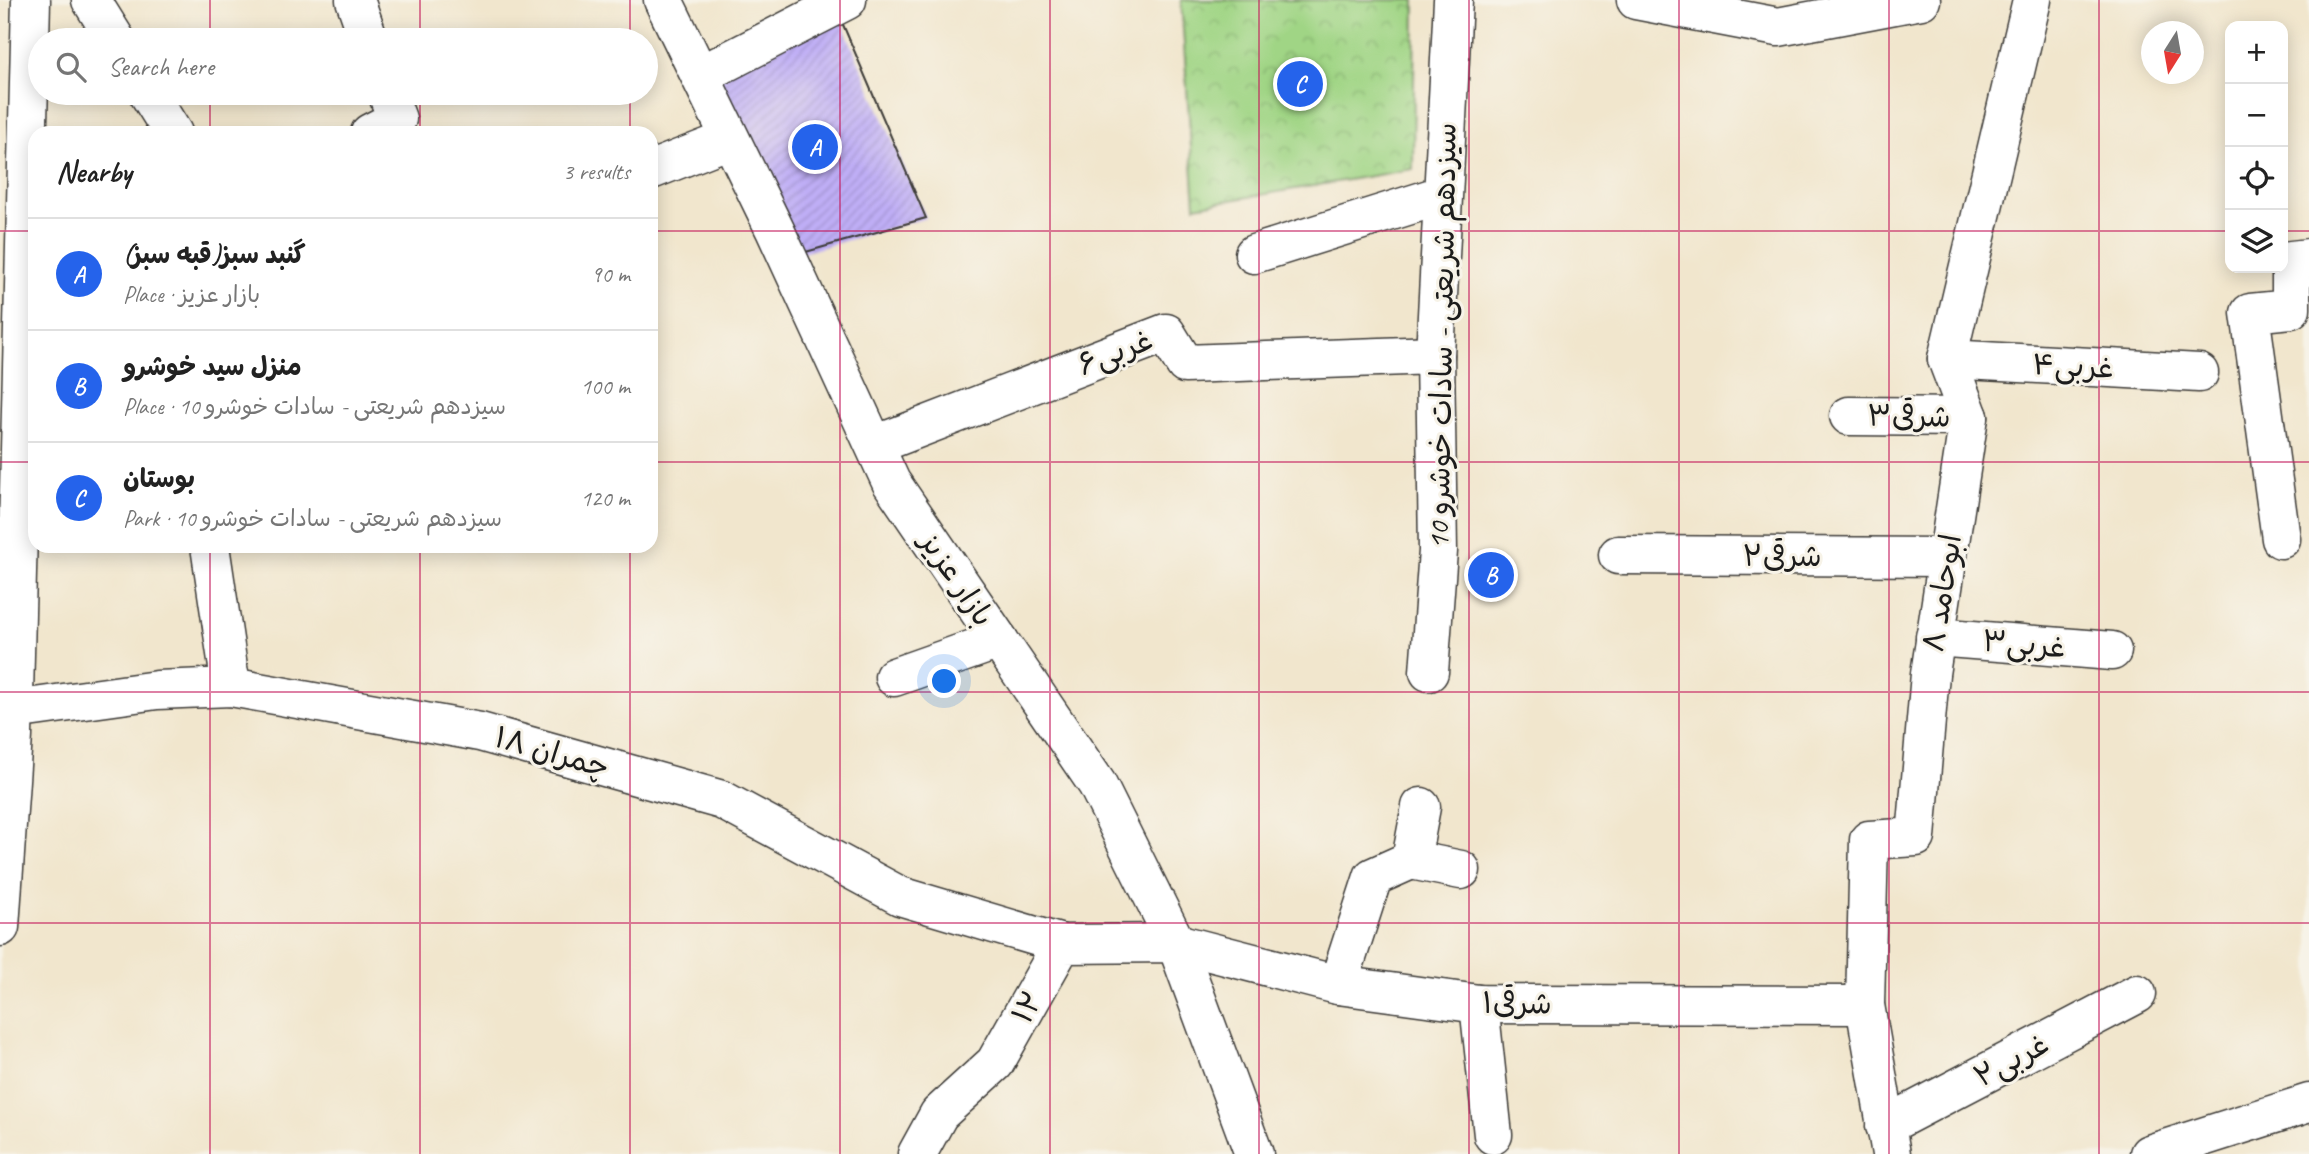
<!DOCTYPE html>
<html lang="en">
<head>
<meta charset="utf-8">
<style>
  body { margin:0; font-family:Caveat,"Playpen Sans Arabic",sans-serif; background:#f6f6f6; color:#222 }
  .controls { position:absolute; right:21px; top:21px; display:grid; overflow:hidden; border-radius:14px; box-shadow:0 4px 18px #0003 }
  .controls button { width:63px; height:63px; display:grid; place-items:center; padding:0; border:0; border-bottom:2px solid #e0e0e0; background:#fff; color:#222; font:35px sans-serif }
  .compass { position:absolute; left:2141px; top:21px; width:63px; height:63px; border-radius:50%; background:#fff; box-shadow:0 4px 18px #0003; rotate:191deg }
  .you { position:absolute; left:945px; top:682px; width:24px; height:24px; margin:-18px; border:5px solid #fff; border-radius:50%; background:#1a73e8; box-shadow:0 0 0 10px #1a73e833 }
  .badge { display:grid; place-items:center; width:46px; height:46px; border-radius:50%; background:#2563eb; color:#fff; font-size:23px; font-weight:700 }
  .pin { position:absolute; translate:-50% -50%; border:4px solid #fff; box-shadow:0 2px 7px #0006 }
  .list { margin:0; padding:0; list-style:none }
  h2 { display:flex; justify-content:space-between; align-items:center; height:91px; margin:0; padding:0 28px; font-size:30px }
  h2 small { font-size:23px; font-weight:400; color:#767676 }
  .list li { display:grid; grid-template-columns:46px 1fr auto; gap:21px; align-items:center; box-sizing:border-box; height:112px; padding:0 28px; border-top:2px solid #e0e0e0 }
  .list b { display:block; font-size:26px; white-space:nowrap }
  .list p { margin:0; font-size:23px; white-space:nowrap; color:#767676 }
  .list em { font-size:23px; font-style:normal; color:#767676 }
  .icon { flex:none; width:38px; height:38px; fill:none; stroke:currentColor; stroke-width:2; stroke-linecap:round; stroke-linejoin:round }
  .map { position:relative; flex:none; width:2309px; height:1154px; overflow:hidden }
  .search { position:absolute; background:#fff; box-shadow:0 4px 18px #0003; left:28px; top:28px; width:630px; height:77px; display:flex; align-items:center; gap:18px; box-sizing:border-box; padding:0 24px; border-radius:38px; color:#767676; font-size:26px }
  .panel { position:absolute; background:#fff; box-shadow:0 4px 18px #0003; left:28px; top:126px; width:630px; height:427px; border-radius:21px }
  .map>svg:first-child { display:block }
</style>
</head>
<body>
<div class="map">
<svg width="2309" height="1154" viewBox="0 0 2309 1154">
  <defs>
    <pattern id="park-crowns" width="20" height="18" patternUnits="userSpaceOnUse" patternTransform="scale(1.75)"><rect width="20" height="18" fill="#a0d585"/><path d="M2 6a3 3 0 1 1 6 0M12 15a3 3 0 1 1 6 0" fill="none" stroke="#89b672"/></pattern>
    <pattern id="building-hatch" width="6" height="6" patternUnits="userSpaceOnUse" patternTransform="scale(1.75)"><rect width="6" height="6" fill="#bfaef6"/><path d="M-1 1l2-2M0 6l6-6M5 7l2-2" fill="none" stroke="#a495d2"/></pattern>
  </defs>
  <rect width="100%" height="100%" fill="#f7f3e8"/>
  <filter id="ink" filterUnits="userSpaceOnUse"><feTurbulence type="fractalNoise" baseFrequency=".0143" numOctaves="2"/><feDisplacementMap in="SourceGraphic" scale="14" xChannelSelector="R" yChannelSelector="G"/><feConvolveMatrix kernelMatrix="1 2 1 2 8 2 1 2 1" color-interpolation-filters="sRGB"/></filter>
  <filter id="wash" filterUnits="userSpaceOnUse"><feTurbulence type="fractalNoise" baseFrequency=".00686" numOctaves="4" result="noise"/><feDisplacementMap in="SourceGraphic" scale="28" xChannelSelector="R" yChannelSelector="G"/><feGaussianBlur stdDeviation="1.57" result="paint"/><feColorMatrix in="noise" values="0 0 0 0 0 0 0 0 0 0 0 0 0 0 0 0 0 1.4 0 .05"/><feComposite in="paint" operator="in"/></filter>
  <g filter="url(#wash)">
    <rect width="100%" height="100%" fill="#f1e6cd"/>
    <polygon fill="url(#park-crowns)" stroke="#5e7850" stroke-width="2" points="1181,0 1415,0 1413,169 1195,206"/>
    <g id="blocks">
      <polygon fill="url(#building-hatch)" points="835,6 926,218 788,257 701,75"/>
    </g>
  </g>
  <g filter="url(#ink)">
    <use href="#blocks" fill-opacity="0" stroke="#3c3a37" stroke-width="2"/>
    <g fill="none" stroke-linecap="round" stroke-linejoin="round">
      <defs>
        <g id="minor">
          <polyline points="91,0 116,40"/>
          <polyline points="355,0 369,40"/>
          <polyline points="663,0 775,230 891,482 1097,784 1176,943 1254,1154"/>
          <polyline points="1636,0 1778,27 1921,0"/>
          <polyline points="701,75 847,0"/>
          <polyline points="148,93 173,133"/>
          <polyline points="370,133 397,119 387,93"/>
          <polyline points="651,170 730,139"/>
          <polyline points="1254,254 1442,195"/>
          <polyline points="1947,359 2199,373"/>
          <polyline points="1849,416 1969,417"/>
          <polyline points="875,445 1166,333 1185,364 1435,355"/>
          <polyline points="2281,539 2250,313 2291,309 2291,260 2309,258"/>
          <polyline points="210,546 231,687"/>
          <polyline points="1618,555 1947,557"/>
          <polyline points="1935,637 2112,651"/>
          <polyline points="1429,672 1438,551 1435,355 1453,0"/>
          <polyline points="894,677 999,640"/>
          <polyline points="13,710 157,690 231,687 480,732 722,800 900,896 1062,944"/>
          <polyline points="1411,860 1461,870"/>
          <polyline points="1338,985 1373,877 1411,860 1421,807"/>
          <polyline points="1479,1004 1493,1135"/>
          <polyline points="1885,1126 2137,994"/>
          <polyline points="917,1154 939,1114 995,1063 1062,944 1176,943 1338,985 1479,1004 1865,1005"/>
          <polyline points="1891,1154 1865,1005 1869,840 1916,837 1930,674 1969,417 1947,359 2032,0"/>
        </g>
        <g id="major">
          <polyline points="0,927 13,736 31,0"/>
          <polyline points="2149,1154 2309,1103"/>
        </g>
      </defs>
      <use href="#minor" stroke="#3c3a37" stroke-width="41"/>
      <use href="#major" stroke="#3c3a37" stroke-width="41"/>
      <use href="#minor" stroke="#fff" stroke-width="38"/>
      <use href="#major" stroke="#fff" stroke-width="38"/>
    </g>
  </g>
  <path fill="none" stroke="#c2185b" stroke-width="2" stroke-opacity="0.55" d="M210 0V40M420 0V40M630 0V40M840 0V1154M1050 0V1154M1259 0V1154M1469 0V1154M1679 0V1154M1889 0V1154M2099 0V1154M210 93V133M420 93V133M630 93V133M0 231H35M651 231H2230M2283 231H2309M0 462H35M651 462H2309M210 546V1154M420 546V1154M630 546V1154M0 692H2309M0 923H2309"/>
  <g text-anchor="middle" stroke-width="6" stroke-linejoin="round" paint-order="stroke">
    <g font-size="30" fill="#1c1c1c" stroke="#f7f3e8">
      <text transform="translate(1442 336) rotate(-89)" y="10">سیزدهم شریعتی - سادات خوشرو 10</text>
      <text transform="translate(1115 352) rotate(-21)" y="10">غربی۶</text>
      <text transform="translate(2073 366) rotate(3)" y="10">غربی۴</text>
      <text transform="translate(1909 416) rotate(1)" y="10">شرقی۳</text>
      <text x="1782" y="566">شرقی۲</text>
      <text transform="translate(957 579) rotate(56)" y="10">بازار عزیز</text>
      <text transform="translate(1942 593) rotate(-81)" y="10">ابوحامد ۸</text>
      <text transform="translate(2024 644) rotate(5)" y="10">غربی۳</text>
      <text transform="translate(552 752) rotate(16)" y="10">چمران ۱۸</text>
      <text transform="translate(1517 1003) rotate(1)" y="10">شرقی۱</text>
      <text transform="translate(1027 1007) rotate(-61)" y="10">۱۲</text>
      <text transform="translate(2011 1060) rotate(-28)" y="10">غربی۲</text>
    </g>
  </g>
</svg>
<div class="controls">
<button>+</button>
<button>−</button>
<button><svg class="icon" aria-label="locate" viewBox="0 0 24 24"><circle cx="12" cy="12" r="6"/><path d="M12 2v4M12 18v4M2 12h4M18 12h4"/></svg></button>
<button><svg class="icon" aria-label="layers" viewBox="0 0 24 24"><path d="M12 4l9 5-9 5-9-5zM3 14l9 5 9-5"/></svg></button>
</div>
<svg class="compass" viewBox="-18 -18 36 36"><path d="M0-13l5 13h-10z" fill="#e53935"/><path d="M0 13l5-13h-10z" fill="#767676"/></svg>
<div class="you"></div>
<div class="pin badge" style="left:815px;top:147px">A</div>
<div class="pin badge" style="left:1491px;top:575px">B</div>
<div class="pin badge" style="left:1300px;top:84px">C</div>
<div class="search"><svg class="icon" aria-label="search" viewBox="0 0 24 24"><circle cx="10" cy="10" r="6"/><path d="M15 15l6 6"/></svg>Search here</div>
<section class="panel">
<h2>Nearby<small>3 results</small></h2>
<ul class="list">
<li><span class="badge">A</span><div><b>گنبد سبز(قبه سبز)</b><p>Place · بازار عزیز</p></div><em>90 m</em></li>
<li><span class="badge">B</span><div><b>منزل سید خوشرو</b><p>Place · سیزدهم شریعتی - سادات خوشرو 10</p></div><em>100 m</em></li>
<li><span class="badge">C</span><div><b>بوستان</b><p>Park · سیزدهم شریعتی - سادات خوشرو 10</p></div><em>120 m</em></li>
</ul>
</section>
</div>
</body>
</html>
